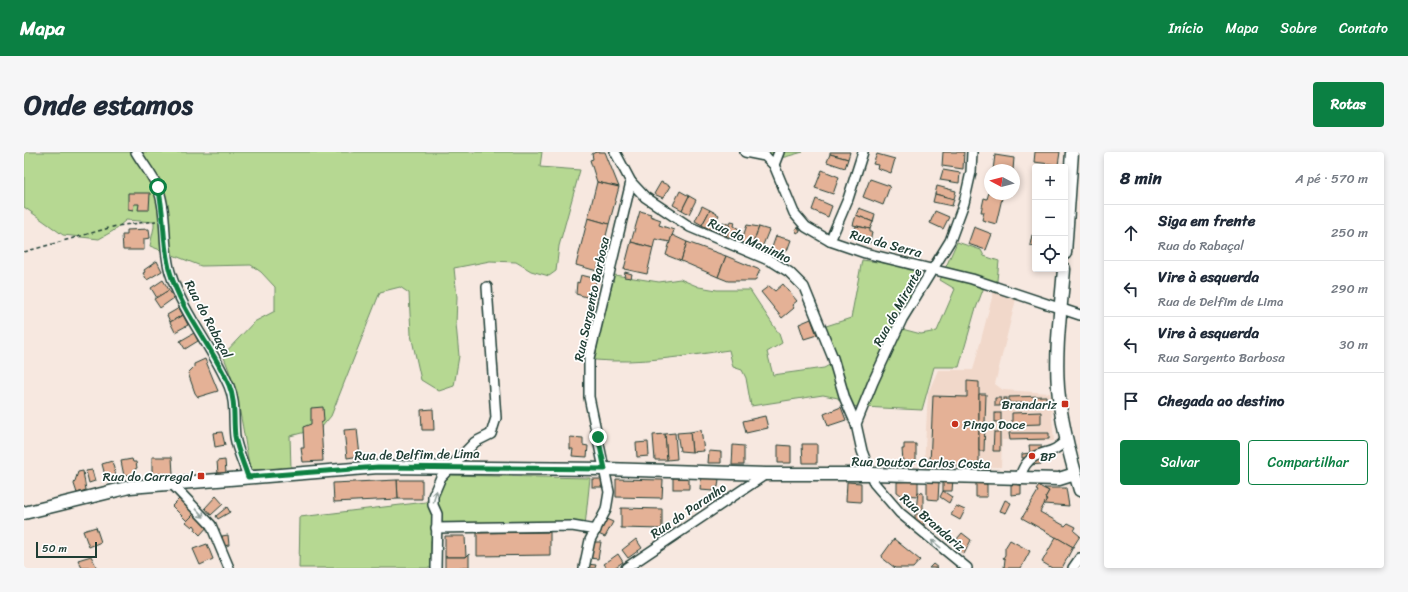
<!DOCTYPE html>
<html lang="pt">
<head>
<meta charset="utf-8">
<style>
  body { margin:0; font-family:Sriracha,sans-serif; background:#f6f6f7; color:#1f2937 }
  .controls { position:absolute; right:12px; top:12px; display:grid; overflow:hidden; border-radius:4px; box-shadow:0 2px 6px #0003 }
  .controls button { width:36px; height:36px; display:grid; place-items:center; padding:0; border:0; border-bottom:1px solid #e0e1e3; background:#fff; color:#1f2937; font:20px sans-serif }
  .compass { position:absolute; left:960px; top:12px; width:36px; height:36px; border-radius:50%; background:#fff; box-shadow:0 2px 6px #0003; rotate:277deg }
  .scale { position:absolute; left:12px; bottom:10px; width:61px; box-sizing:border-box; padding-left:4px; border:2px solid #1f3d34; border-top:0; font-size:11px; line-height:14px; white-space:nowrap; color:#1f3d34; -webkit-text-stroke:3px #fff; paint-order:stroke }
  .stop { position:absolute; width:12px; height:12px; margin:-9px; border:3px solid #0b8043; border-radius:50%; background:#fff }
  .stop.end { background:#0b8043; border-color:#fff; box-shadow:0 1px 4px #0008 }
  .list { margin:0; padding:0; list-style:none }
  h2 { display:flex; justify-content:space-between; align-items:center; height:52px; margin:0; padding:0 16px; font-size:17px }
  h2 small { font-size:13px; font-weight:400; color:#747a83 }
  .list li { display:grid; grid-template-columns:26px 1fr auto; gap:12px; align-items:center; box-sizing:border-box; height:56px; padding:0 16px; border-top:1px solid #e0e1e3 }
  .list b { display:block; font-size:15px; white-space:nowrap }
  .list p { margin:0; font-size:13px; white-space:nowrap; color:#747a83 }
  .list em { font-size:13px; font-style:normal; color:#747a83 }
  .actions { display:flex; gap:8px; padding:12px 16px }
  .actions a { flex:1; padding:9px 0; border:1px solid #0b8043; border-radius:4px; text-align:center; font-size:14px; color:#0b8043 }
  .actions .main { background:#0b8043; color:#fff }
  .icon { flex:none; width:22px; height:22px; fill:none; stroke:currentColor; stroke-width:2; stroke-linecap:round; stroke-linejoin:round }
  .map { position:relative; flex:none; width:1056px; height:416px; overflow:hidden; border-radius:4px }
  header { display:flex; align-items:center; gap:24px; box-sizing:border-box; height:56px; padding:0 20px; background:#0b8043; color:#fff }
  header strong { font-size:19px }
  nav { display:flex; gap:22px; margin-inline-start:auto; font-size:14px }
  .intro { display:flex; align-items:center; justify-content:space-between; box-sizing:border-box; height:96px; padding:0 24px }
  h1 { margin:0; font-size:28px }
  .button { padding:10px 18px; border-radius:4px; background:#0b8043; color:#fff; font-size:14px; font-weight:700 }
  main { display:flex; gap:24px; padding:0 24px }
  aside { flex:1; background:#fff; border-radius:4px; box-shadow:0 2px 6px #0003 }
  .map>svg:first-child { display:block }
</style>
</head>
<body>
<header>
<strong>Mapa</strong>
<nav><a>Início</a><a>Mapa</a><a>Sobre</a><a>Contato</a></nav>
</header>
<div class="intro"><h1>Onde estamos</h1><a class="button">Rotas</a></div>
<main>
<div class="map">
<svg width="1056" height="416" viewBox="0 0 1056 416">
  <rect width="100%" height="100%" fill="#f7e8e0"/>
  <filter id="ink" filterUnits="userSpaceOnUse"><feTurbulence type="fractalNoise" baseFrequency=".025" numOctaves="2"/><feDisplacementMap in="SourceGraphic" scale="8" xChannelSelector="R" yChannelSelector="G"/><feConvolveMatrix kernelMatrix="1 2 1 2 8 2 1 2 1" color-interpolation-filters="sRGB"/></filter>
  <g filter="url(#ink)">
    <polygon fill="#f1d8ca" points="970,138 993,143 971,232 979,238 1026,241 1030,289 978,288 977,315 900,314 904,241 914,218 949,218"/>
    <g fill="#b6d892" stroke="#6a8a63">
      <path d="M0 0H105L109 2 110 0H518L516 15 556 18 535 94 532 119 525 124 507 119 492 110 466 109 430 116 433 145 432 172 435 204 430 234 415 239 397 228 387 183 385 141 376 135 356 140 307 264 297 276 266 284 267 317 226 318C219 279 215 240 199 203L230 170 251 159V135L237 120 227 113 177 114 126 94 130 75V70L102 68 89 79 75 87 39 83 0 55Z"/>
      <polygon points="724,0 779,0 761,5 740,7"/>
      <path d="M933 90 957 98 960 104 975 109 972 138 960 135 951 159 935 215H910L898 258 819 254 814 246 799 243 727 254 722 226 718 218 709 215 705 198C661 204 616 212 571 208L584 122 635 130 656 127 675 135 693 138H726L755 182 758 191 743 200 749 223 800 216 813 209 799 175 827 166 838 108 869 112 892 120 878 177 897 182 913 179 931 137 916 128Z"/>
      <polygon points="420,323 566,326 561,374 412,375 407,389 407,416 275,416 276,365 402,350"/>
    </g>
    <g fill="#e4b196" stroke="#1f3d34">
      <polygon points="572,0 581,0 595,35 573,30 566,8 569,7 568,2"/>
      <polygon points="806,0 826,0 824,7 806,2"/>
      <polygon points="919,0 940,0 939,17 918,14"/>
      <polygon points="1011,0 1036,0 1034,13 1010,10"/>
      <polygon points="806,2 824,7 821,16 803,10"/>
      <polygon points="853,2 871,7 867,21 853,16 854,13 849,12"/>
      <polygon points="971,3 990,6 989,18 969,18"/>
      <polygon points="798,18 815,25 809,42 791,36"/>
      <polygon points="919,18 936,21 935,31 916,28"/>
      <polygon points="846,27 866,34 859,53 839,45"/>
      <polygon points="573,30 595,35 585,72 564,66"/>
      <polygon points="637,30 646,34 639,46 630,42"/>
      <polygon points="913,34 932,39 930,47 911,42"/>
      <polygon points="966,37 966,42 979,42 972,72 958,68 960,60 957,60 960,46 963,47"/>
      <polygon points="656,39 665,44 658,58 649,53"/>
      <polygon points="104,41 126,41 125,58 114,58 115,52 110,52 109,58 104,57"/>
      <polygon points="911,42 930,47 928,54 909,50"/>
      <polygon points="665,44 672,48 665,62 658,58"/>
      <polygon points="792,47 808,54 804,65 788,58"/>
      <polygon points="678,54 686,58 678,73 671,69"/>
      <polygon points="835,56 851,62 849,70 832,63"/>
      <polygon points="686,58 695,63 687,78 678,73"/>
      <polygon points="616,59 627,62 626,64 637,68 635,73 650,78 646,90 631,87 629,96 607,90"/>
      <polygon points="911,59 925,65 919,77 906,71"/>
      <polygon points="832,63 849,70 846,77 829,73"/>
      <polygon points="564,66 585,72 573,119 552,113"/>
      <polygon points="707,69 711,70 710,74 715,77 710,89 702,85"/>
      <polygon points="699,70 706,73 702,85 694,82"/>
      <polygon points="723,73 735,75 728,94 717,90"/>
      <polygon points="832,74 846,77 846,80 848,80 846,91 835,89 836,85 829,82"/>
      <polygon points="735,75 745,78 737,98 728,94"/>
      <polygon points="774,75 776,79 773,81 771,77"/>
      <polygon points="950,75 968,82 962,98 944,92"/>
      <polygon points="125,77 126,86 120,87 120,98 99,98 98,83 103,83 103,78"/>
      <polygon points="648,83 663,90 657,109 642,103"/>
      <polygon points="1008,83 1011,83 1011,94 1006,93"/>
      <polygon points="752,84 767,88 763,99 760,99 758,105 746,101"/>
      <polygon points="607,90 629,96 623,122 600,117"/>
      <polygon points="663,90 702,104 694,125 657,109"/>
      <polygon points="702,104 736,118 731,129 704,129 694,125"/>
      <polygon points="133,109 138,119 123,128 119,121 121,120 120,118"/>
      <polygon points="601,120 608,122 607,126 600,125"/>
      <polygon points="557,123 573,127 566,146 552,142 553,130 555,131"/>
      <polygon points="139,128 145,138 133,146 127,136"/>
      <polygon points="759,132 773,149 768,153 770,156 758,166 737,140 745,134 751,139"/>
      <polygon points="145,138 150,146 136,156 130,147"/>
      <polygon points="155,156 159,163 146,170 143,163"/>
      <polygon points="159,163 164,173 151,180 146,170"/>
      <polygon points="787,167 793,183 780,187 775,172"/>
      <polygon points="170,181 174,189 161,197 156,189"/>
      <polygon points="181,207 194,239 174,245 171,241 164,221 170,215 170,212"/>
      <polygon points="943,229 955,230 955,315 906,312 909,244 943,245"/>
      <polygon points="955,242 962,242 960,299 955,299"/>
      <polygon points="1022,244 1022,251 985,251 985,245"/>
      <polygon points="971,246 977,246 976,254 971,254"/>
      <rect x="980" y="246" width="3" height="8"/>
      <polygon points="299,255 300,269 297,271 299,309 279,310 277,296 280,296 279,275 287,272 287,256"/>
      <polygon points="817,255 822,268 804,274 800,262"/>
      <polygon points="409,257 410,278 398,278 397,258"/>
      <polygon points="1017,260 1017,272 988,273 988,261"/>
      <rect x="971" y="261" width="6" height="9"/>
      <polygon points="741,264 744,276 722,281 719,269"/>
      <polygon points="333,277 336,304 323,306 320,278"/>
      <polygon points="677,278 680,299 668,300 666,280"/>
      <polygon points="198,280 201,293 191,295 189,281"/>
      <polygon points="666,280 668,300 656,299 653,281"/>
      <polygon points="970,280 976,280 976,299 969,299"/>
      <polygon points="651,281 653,307 643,308 641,282"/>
      <polygon points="985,281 1025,281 1025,287 986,288"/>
      <polygon points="641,282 643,308 631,308 629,283"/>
      <polygon points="546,285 559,286 559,293 564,294 563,305 548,304 549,297 546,297"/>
      <polygon points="624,290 625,304 613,305 612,291"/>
      <polygon points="778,292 793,292 793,311 779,311"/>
      <polygon points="880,292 892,292 892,310 879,310 878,297 880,297"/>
      <polygon points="709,293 720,294 720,313 708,313"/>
      <polygon points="754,293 767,294 767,311 754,311"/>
      <polygon points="1005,293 1017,293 1018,312 1005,313 1005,306 998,306 998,302 1006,301"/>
      <polygon points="685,299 697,300 697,311 684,311"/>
      <polygon points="128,305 148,305 149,322 128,322"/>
      <polygon points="108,307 109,310 112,310 113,316 111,317 111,322 100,324 97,309"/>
      <polygon points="201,308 202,321 194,322 193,309"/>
      <polygon points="88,309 92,324 82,327 78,312"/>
      <polygon points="68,318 71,329 65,331 62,319"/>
      <polygon points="59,319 62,338 53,341 50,332 54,320"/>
      <polygon points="677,325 695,327 694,335 690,336 689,339 676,338"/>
      <rect x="649" y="326" width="16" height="11"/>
      <rect x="568" y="327" width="10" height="8"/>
      <polygon points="592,327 639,328 638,346 592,345"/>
      <polygon points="929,327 928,339 919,339 919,328"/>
      <polygon points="373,328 398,328 398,347 374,347"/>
      <polygon points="373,328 374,347 310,350 309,331"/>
      <polygon points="894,329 894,344 877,343 873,340 873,330"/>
      <polygon points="903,329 915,330 914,348 903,347"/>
      <polygon points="823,330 837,331 837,350 822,349"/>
      <polygon points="952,331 963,332 963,345 952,345"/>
      <polygon points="987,332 997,333 997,342 987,343"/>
      <polygon points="1015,334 1025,339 1021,346 1023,347 1016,360 1041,374 1044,371 1052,375 1050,379 1056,384 1049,395 998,366 1014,339 1012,338"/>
      <polygon points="1020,336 1042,336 1045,354 1020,352 1023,347 1021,346 1025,339"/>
      <polygon points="919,339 928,345 925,351 916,345"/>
      <polygon points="894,340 899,341 899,358 892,358"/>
      <polygon points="192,344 199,352 187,363 181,356"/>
      <polygon points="156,346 171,361 163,369 148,354"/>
      <polygon points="981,348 987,351 982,361 976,359"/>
      <polygon points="932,354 941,358 936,368 927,363"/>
      <polygon points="203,355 206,360 194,367 192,364"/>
      <polygon points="597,356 638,357 638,377 597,376"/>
      <polygon points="171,361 184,374 176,383 171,378 172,376 170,373 168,375 162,370"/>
      <polygon points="891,362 900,362 900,374 891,368"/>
      <polygon points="580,366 589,370 581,385 572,381"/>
      <polygon points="72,375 77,390 65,395 59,379"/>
      <polygon points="526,380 526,403 453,404 453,381"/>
      <polygon points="938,381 947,388 940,402 931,394 935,389 933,387"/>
      <polygon points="204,383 205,393 199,394 198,384"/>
      <polygon points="421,384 441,384 442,405 421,405"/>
      <polygon points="1032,385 1049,395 1038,416 1028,416 1018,410"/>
      <polygon points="612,387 618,396 604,406 598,398"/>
      <polygon points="870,387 896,408 889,416 871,416 857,405"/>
      <polygon points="986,388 1006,399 997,416 980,416 981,407 979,406 981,403 981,396"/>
      <polygon points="568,390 577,390 574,407 565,406"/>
      <polygon points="183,392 189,407 176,413 169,397"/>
      <polygon points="445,402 445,416 421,416 421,405 442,405"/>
      <polygon points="594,402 599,410 590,416 583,416 580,412"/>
      <polygon points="67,404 73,416 58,416 54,408"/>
      <polygon points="563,412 572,413 571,416 562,416"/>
      <polygon points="909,412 914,416 905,416"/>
    </g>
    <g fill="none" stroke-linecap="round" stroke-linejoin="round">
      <defs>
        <g id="minor">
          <path d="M112 0C119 12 129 24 134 36 144 63 138 93 146 120 159 162 188 194 205 234 212 250 209 267 211 285 213 298 220 312 224 325"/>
          <polyline points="591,0 607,30 621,45 666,75 749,110 765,120 780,135 809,206 821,247 832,272"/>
          <polyline points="721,0 741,4 750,13 770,61 782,75 806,89 841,101 948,127 1056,163"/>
          <polyline points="750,13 755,0"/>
          <polyline points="806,89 824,47 839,0"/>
          <path d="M995 326C997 322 999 316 1002 312 1014 296 1029 306 1043 286"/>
          <polyline points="149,333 187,373 205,416"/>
          <polyline points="412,376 548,374 572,378"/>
          <polyline points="412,416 413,362 409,353 409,344 417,325 451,290 467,282 472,266 463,135"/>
          <polyline points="560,416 566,388 582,358 585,340 565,245 565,206 607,30"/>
          <polyline points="602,416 742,322"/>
          <polyline points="943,416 876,361 850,331 838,299 832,272 849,230 878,167 926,89 940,51 947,20 948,0"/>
          <polyline points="1049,416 1056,406"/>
        </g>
        <g id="major">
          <polyline points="1041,101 1048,0"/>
          <path d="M1040 117C1037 156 1031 197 1034 236 1037 270 1046 305 1056 338"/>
          <polyline points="0,361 106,335 354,315 581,317 742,322 847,322 1035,327 1051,322"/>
        </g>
      </defs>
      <use href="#minor" stroke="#1f3d34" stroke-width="12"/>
      <use href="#major" stroke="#1f3d34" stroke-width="15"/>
      <polyline stroke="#1f3d34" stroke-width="1.5" stroke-dasharray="4 3" stroke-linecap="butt" points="0,100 92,74 132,69"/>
      <use href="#minor" stroke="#fff" stroke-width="9"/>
      <use href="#major" stroke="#fff" stroke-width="12"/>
    </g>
    <defs><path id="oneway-shaft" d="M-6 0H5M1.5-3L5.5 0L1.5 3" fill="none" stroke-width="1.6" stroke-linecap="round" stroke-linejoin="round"/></defs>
    <g stroke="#8f9e9a">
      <use href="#oneway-shaft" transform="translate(411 344) rotate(-76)"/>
      <use href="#oneway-shaft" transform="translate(176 361) rotate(47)"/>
      <use href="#oneway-shaft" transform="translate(912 392) rotate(-142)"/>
    </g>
  </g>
  <g fill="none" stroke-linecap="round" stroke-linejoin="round" filter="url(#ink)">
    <path stroke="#0b8043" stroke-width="5" d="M134 35C141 63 138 92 146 120 158 161 188 194 205 233 212 250 209 267 211 284 213 298 220 312 224 325L354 315 581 317 574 285"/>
  </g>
  <g fill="#c8321e" stroke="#fff" stroke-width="1.5">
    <rect x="1037" y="248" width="8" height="8" rx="2"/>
    <circle cx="931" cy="272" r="4"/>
    <circle cx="1008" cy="304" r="4"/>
    <rect x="173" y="320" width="8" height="8" rx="2"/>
  </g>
  <g text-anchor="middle" stroke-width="3.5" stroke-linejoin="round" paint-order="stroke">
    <g font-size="13" fill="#1f3d34" stroke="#fff">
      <text transform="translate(726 88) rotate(25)" y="5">Rua do Maninho</text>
      <text transform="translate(862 91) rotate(15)" y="5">Rua da Serra</text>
      <text transform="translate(567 147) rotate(-78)" y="5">Rua Sargento Barbosa</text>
      <text transform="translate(873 155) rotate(-61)" y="5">Rua do Mirante</text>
      <text transform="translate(185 167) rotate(62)" y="5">Rua do Rabaçal</text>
      <text transform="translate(393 302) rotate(-1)" y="5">Rua de Delfim de Lima</text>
      <text transform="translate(897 310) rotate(1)" y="5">Rua Doutor Carlos Costa</text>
      <text transform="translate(664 358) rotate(-34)" y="5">Rua do Paranho</text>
      <text transform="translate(909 370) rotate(41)" y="5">Rua Brandariz</text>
    </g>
    <g font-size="13" fill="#1f3d34" stroke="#fff" text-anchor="end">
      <text x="1033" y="257">Brandariz</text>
      <text x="939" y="277" text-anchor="start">Pingo Doce</text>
      <text x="1016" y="309" text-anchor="start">BP</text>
      <text x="169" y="329">Rua do Carregal</text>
    </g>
  </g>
</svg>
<div class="controls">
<button>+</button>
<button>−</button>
<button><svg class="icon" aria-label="locate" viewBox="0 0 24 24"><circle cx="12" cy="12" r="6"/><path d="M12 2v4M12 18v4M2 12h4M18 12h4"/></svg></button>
</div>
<svg class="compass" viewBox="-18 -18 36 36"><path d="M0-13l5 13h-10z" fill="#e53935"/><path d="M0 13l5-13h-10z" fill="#747a83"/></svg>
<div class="scale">50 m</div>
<div class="stop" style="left:134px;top:35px"></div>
<div class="stop end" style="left:574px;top:285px"></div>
</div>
<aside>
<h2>8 min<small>A pé · 570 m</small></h2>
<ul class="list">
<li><svg class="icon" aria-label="ahead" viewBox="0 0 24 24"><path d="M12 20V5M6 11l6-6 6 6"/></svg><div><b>Siga em frente</b><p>Rua do Rabaçal</p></div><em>250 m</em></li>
<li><svg class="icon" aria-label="left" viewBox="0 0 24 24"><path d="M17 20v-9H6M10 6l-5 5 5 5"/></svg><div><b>Vire à esquerda</b><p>Rua de Delfim de Lima</p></div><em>290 m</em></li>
<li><svg class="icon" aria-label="left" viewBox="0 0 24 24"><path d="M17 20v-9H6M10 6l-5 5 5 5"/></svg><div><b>Vire à esquerda</b><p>Rua Sargento Barbosa</p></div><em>30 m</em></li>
<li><svg class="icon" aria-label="arrive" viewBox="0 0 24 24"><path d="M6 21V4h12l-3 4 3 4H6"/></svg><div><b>Chegada ao destino</b></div></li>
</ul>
<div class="actions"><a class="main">Salvar</a><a>Compartilhar</a></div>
</aside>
</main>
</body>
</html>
